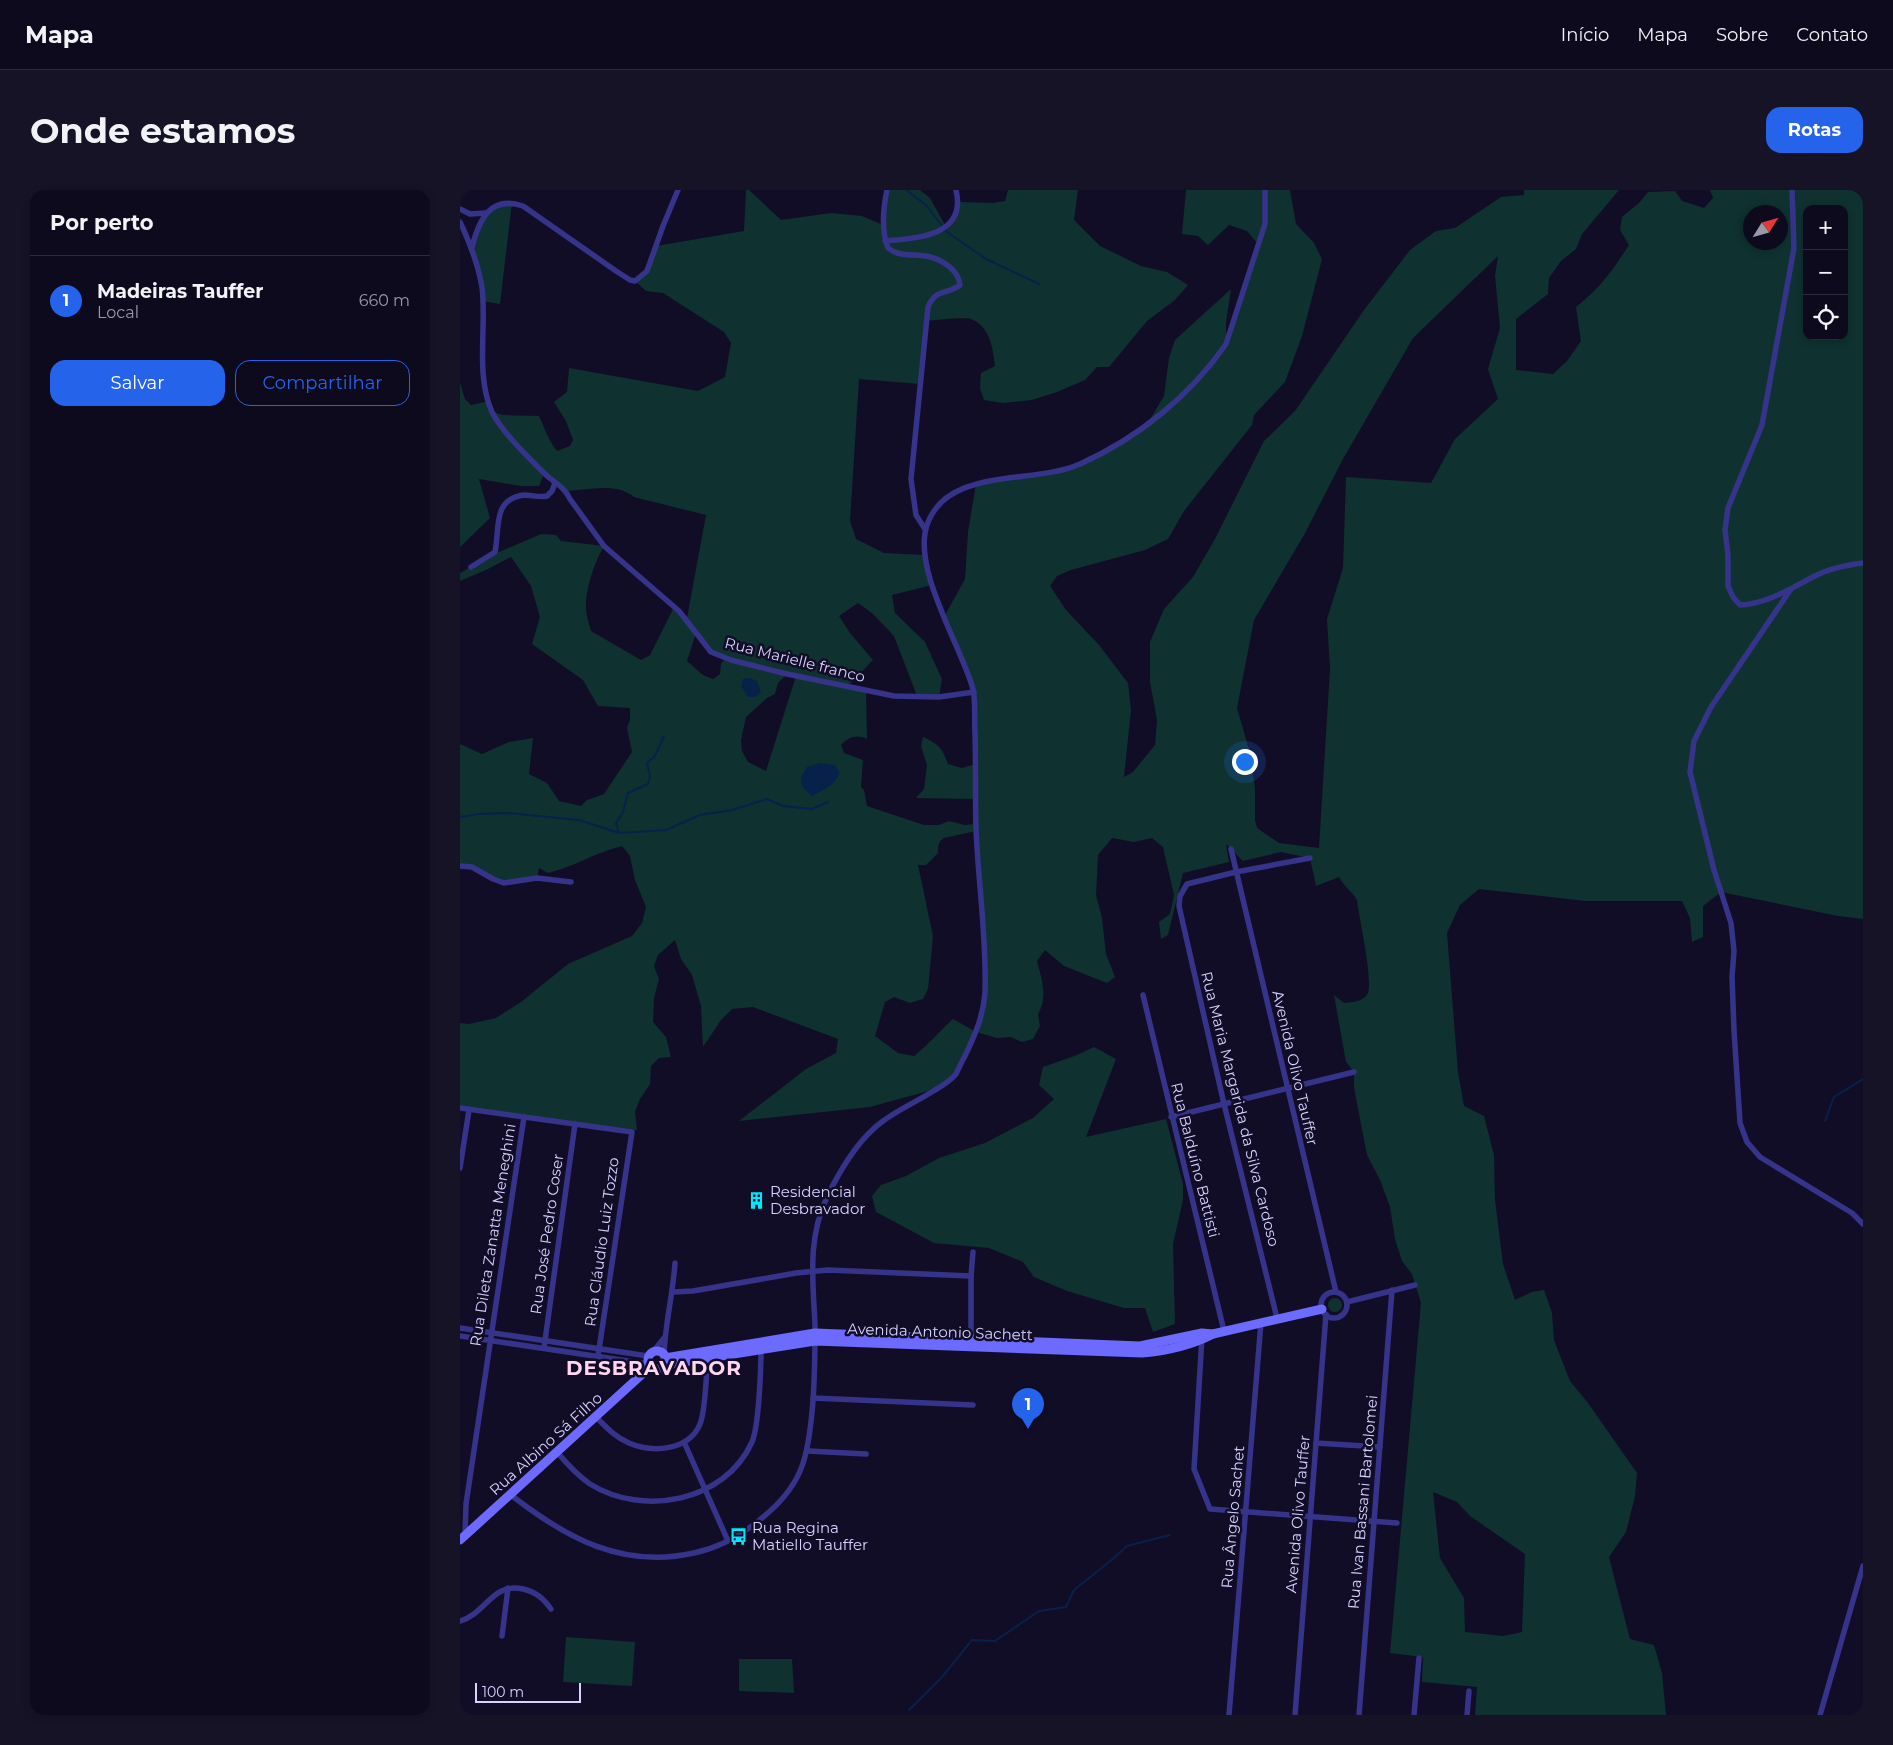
<!DOCTYPE html>
<html lang="pt">
<head>
<meta charset="utf-8">
<style>
  body { margin:0; font-family:Montserrat,sans-serif; background:#161326; color:#f1f3f6 }
  .controls { position:absolute; right:15px; top:15px; display:grid; overflow:hidden; border-radius:10px; box-shadow:0 2px 8px #0003 }
  .controls button { width:45px; height:45px; display:grid; place-items:center; padding:0; border:0; border-bottom:1px solid #2d2b3b; background:#0d0a1d; color:#f1f3f6; font:25px sans-serif }
  .compass { position:absolute; left:1283px; top:15px; width:45px; height:45px; border-radius:50%; background:#0d0a1d; box-shadow:0 2px 8px #0003; rotate:53deg }
  .scale { position:absolute; left:15px; bottom:12px; width:106px; box-sizing:border-box; padding-left:5px; border:2px solid #d7d3ff; border-top:0; font-size:14px; line-height:18px; white-space:nowrap; color:#d7d3ff; -webkit-text-stroke:4px #110d27; paint-order:stroke }
  .you { position:absolute; left:784px; top:571px; width:18px; height:18px; margin:-12px; border:4px solid #fff; border-radius:50%; background:#1a73e8; box-shadow:0 0 0 8px #1a73e833 }
  .badge { display:grid; place-items:center; width:32px; height:32px; border-radius:50%; background:#2563eb; color:#fff; font-size:16px; font-weight:700 }
  .pin { position:absolute; translate:-50% -41px; filter:drop-shadow(0 1px 2px #0008) }
  .pin::after { content:''; position:absolute; top:26px; width:18px; height:15px; background:inherit; clip-path:polygon(0 0,100% 0,50% 100%) }
  .list { margin:0; padding:0; list-style:none }
  h2 { display:flex; justify-content:space-between; align-items:center; height:65px; margin:0; padding:0 20px; font-size:21px }
  h2 small { font-size:16px; font-weight:400; color:#9a9aa4 }
  .list li { display:grid; grid-template-columns:32px 1fr auto; gap:15px; align-items:center; box-sizing:border-box; height:90px; padding:0 20px; border-top:1px solid #2d2b3b }
  .list b { display:block; font-size:19px; white-space:nowrap }
  .list p { margin:0; font-size:16px; white-space:nowrap; color:#9a9aa4 }
  .list em { font-size:16px; font-style:normal; color:#9a9aa4 }
  .actions { display:flex; gap:10px; padding:15px 20px }
  .actions a { flex:1; padding:11px 0; border:1px solid #2563eb; border-radius:15px; text-align:center; font-size:18px; color:#2563eb }
  .actions .main { background:#2563eb; color:#fff }
  .icon { flex:none; width:28px; height:28px; fill:none; stroke:currentColor; stroke-width:2; stroke-linecap:round; stroke-linejoin:round }
  .map { position:relative; flex:none; width:1403px; height:1525px; overflow:hidden; border-radius:15px }
  header { display:flex; align-items:center; gap:30px; box-sizing:border-box; height:70px; padding:0 25px; background:#0d0a1d; border-bottom:1px solid #2d2b3b }
  header strong { font-size:24px }
  nav { display:flex; gap:28px; margin-inline-start:auto; font-size:18px }
  .intro { display:flex; align-items:center; justify-content:space-between; box-sizing:border-box; height:120px; padding:0 30px }
  h1 { margin:0; font-size:35px }
  .button { padding:12px 22px; border-radius:15px; background:#2563eb; color:#fff; font-size:18px; font-weight:700 }
  main { display:flex; gap:30px; padding:0 30px }
  aside { flex:1; background:#0d0a1d; border-radius:15px; box-shadow:0 2px 8px #0003 }
  .map>svg:first-child { display:block }
</style>
</head>
<body>
<header>
<strong>Mapa</strong>
<nav><a>Início</a><a>Mapa</a><a>Sobre</a><a>Contato</a></nav>
</header>
<div class="intro"><h1>Onde estamos</h1><a class="button">Rotas</a></div>
<main>
<aside>
<h2>Por perto<small></small></h2>
<ul class="list">
<li><span class="badge">1</span><div><b>Madeiras Tauffer</b><p>Local</p></div><em>660 m</em></li>
</ul>
<div class="actions"><a class="main">Salvar</a><a>Compartilhar</a></div>
</aside>
<div class="map">
<svg width="1403" height="1525" viewBox="0 0 1403 1525">
  <rect width="100%" height="100%" fill="#110d27"/>
  <g fill="#0f3130" fill-rule="evenodd">
    <path d="M286 0H289L321 30 371 23 402 26 423 35 427 0H460L470 8 486 37 499 12 533 13 545 11 548 0H618L614 30 640 56 681 76 707 82 728 95 715 110 687 131 649 177H637L625 190 597 202 572 210 543 213 524 210 520 198 521 183 535 176C533 159 530 136 511 129 503 127 476 130 467 131L460 194 399 189 390 331 396 349 424 363 465 365 472 395 432 405 435 423 465 452 482 489 479 507 457 506 434 446 412 423 398 413 379 426 390 443 413 470 387 497 406 501 407 549C395 544 389 547 381 555L384 563 403 570 401 597 404 600 407 616 464 635H479L489 631 505 635 516 634V609L456 608 464 599 467 575 461 556 463 547C479 554 482 558 488 574L502 578 516 574 514 502 484 427 505 389 508 342 516 294 615 276 686 236 704 206 709 168 715 150 771 99 766 132V152L798 54 787 41 769 35 748 55 738 46 722 44 726 0H830L836 34 854 53 862 69 842 146 825 192 794 225 792 235 724 321 708 349 685 360 611 380 597 386 590 396 606 420 639 455 668 493 671 520 664 587 673 582 695 555 697 530 690 492V452L704 419 733 387 755 349 804 251 835 221 904 120 950 60 976 41 995 38 1041 7 1064 5V0H1159L1122 44 1116 59 1101 71 1089 88 1088 104 1056 129V180L1093 184 1107 171 1121 151 1116 117C1141 97 1152 81 1169 55L1160 40 1162 27 1180 12 1188 2 1215 1 1222 11 1244 18 1253 8 1250 0H1403V729L1378 726 1261 702 1243 716V747L1232 752 1230 728 1222 711H1125L1019 699 1000 715 987 743 998 882 1004 916 1024 926 1034 965 1035 1010 1043 1074 1055 1110 1072 1102 1084 1100 1092 1123 1094 1150 1110 1191 1128 1213 1177 1283 1175 1306 1166 1342 1149 1367 1170 1449 1194 1455 1202 1483 1206 1525H1015L1017 1497 962 1492 963 1467 930 1463 961 1113 952 1084 942 1071 935 1049 930 1017 920 990 907 965 894 898V882L886 872 874 805 884 813C892 812 904 812 908 803 913 789 899 728 897 710 891 700 885 698 879 687L856 696 850 668 821 662 783 671 766 654 769 672 723 683 708 745 701 749 699 732 710 724 714 705 703 657 692 648 674 652 652 648 638 665 636 705 642 728 646 764 655 787 647 793 604 776 585 760 577 771C582 790 588 807 578 824L580 836 573 849 562 852 551 847 537 848 516 842 496 883 479 898 410 917 279 931 346 879 376 863 378 849 293 817 272 819 261 830 243 857 241 816 232 785 221 769 215 750 198 765 194 776 199 789 194 808 193 832 206 847 211 867 199 868 191 876 190 894 180 909 175 922 177 940 0 917V833L9 834 36 828 61 812 108 774 172 746 182 733 186 717 175 690 170 666 162 656C136 662 114 677 88 683L79 678 77 688 44 693 12 677 0 676V554L22 564 49 552 73 548 69 584 87 593 99 611 121 616 127 610 144 604 172 562 167 538 170 530V518L138 516 123 490 72 454 80 427 71 396 51 367 26 380 0 391V383L32 365 81 344 96 345 101 351 144 356C135 371 125 400 126 418 126 425 129 434 131 441L181 470 190 465 214 417 227 428 246 325 174 307C156 292 129 300 106 301L84 284 79 296H61L19 289 30 328 0 357V193L5 209 11 215 29 211 33 222 43 225 79 226C85 238 88 250 97 261L110 256 113 250 106 231 94 212 107 202 109 178 238 201 265 187 271 153 264 142 203 103 186 101 175 91 181 87 196 56 284 41ZM1347 19H1384V146H1347ZM1290 22H1320V52H1290ZM1038 66 1035 86 1040 138 1028 179 1038 209 995 249 971 293 886 287 883 378 867 429 870 479 859 658 819 653 797 638 795 630V599L790 563 777 518 794 430 844 345 883 269 953 148ZM236 443 251 462 265 468 261 474 260 484 253 489 243 485 227 471ZM327 484 336 486 306 581 288 572 282 561 281 550 286 527 307 508 315 504 318 493ZM516 641 525 802 516 842 493 829C480 841 468 855 454 866L438 863 415 846 425 812 434 807 450 813 463 809 468 799 473 746 458 675H466L478 663C478 656 478 652 484 648ZM973 1302 997 1312 1010 1326 1065 1364 1062 1442 1043 1446 1005 1442 1004 1408 980 1368Z"/>
    <polygon points="52,12 40,114 22,111 12,57 26,23"/>
    <polygon points="634,857 656,869 626,947 706,929 723,994 723,1010 713,1054 715,1134 693,1142 685,1118 664,1118 607,1101 574,1087 563,1072 529,1058 474,1053 416,1022 412,1006 421,995 446,986 479,968 525,953 573,928 594,909 579,895 583,877 617,865"/>
    <circle cx="875" cy="1115" r="7"/>
    <polygon points="106,1447 175,1452 172,1496 103,1492"/>
    <polygon points="279,1469 332,1469 334,1503 279,1501"/>
  </g>
  <g fill="#08214b">
    <polygon points="289,488 297,491 301,502 295,507 288,507 281,496 283,489"/>
    <path d="M360 573 375 575 380 583C372 598 365 598 352 606L342 597 341 587 347 577Z"/>
  </g>
  <g fill="none" stroke-linecap="round" stroke-linejoin="round">
    <g stroke="#08214b" stroke-width="2">
      <polyline points="446,0 466,15 487,42 526,69 579,94"/>
      <polyline points="0,627 19,624 48,623 119,630 159,643 206,640 240,625 272,620 307,609 323,616 352,619 368,612"/>
      <polyline points="159,643 156,633 163,622 168,603 188,594 190,586 187,573 195,566 204,546"/>
      <polyline points="1365,931 1374,907 1403,889"/>
      <polyline points="449,1520 482,1487 512,1450 535,1451 579,1421 606,1417 614,1400 654,1368 667,1356 710,1345"/>
    </g>
    <g stroke="#36348a" stroke-width="5.5">
      <path d="M427 0C423 19 421 40 428 58 440 68 456 63 470 67 483 70 499 81 500 95 487 105 476 98 468 117L451 289 456 325 465 339"/>
      <path d="M1332 0 1334 58 1302 235 1268 318 1265 340 1268 365V396L1273 407 1280 415C1307 414 1331 398 1355 386 1370 378 1387 375 1403 373"/>
      <polyline points="0,19 10,24 26,23"/>
      <path d="M0 32C10 53 18 74 22 97 27 135 15 185 32 222 42 242 67 266 84 283 93 292 105 297 110 309L144 356 219 421 251 462 271 470 327 484 434 506 479 507 514 502"/>
      <path d="M425 51C458 48 507 46 496 0"/>
      <path d="M12 57C19 30 30 5 63 16L156 81 170 90 175 91 187 81 203 36 218 0"/>
      <path d="M11 377 35 362C40 338 32 309 64 305 72 305 80 308 87 306L92 301 95 293"/>
      <polyline points="1331,399 1251,517 1234,551 1230,582 1254,680 1271,733 1274,761 1272,787 1274,840 1280,933 1287,952 1300,967 1392,1023 1403,1034"/>
      <polyline points="771,659 876,1102"/>
      <polyline points="0,676 12,677 33,689 44,693 77,688 111,692"/>
      <polyline points="683,805 764,1141"/>
      <polyline points="0,918 172,942 138,1166"/>
      <polyline points="711,927 894,882"/>
      <polyline points="0,978 9,920"/>
      <polyline points="213,1102 233,1101 336,1083 368,1080 511,1086"/>
      <circle cx="874" cy="1115" r="13"/>
      <polyline points="887,1112 955,1095"/>
      <polyline points="817,1128 764,914 719,716 720,706 727,694 776,682 850,668"/>
      <polyline points="0,1138 188,1166"/>
      <polyline points="0,1146 188,1174"/>
      <polyline points="742,1147 734,1279 750,1319 937,1333"/>
      <polyline points="511,1152 511,1086 513,1062"/>
      <polyline points="84,1158 115,934"/>
      <polyline points="193,1162 204,1148"/>
      <path d="M204 1165C205 1134 213 1104 215 1073"/>
      <polyline points="353,1208 513,1215"/>
      <path d="M136 1227C146 1237 155 1247 169 1253 192 1263 229 1261 240 1234 246 1220 246 1182 248 1165"/>
      <polyline points="224,1252 268,1351"/>
      <polyline points="856,1253 920,1257"/>
      <polyline points="348,1261 406,1264"/>
      <path d="M97 1262C107 1274 117 1285 130 1294 183 1327 265 1312 292 1252 299 1236 301 1177 301 1157"/>
      <path d="M51 1305C106 1348 162 1379 234 1363 263 1357 287 1342 309 1322 343 1292 348 1265 352 1222 355 1193 355 1164 355 1135 353 1090 347 1050 367 1007 380 980 398 949 423 931 439 919 458 911 475 900 482 896 491 890 496 884 497 882 502 871 504 868 514 847 523 828 525 803 527 749 518 692 516 638 515 606 516 575 515 543 514 529 516 513 513 499 501 456 452 379 467 335 487 276 574 295 620 274 678 248 730 206 766 154L805 34V0"/>
      <polyline points="5,1346 6,1314 64,927"/>
      <path d="M0 1431C26 1424 32 1392 63 1399 76 1402 83 1408 91 1419"/>
      <polyline points="42,1446 48,1398"/>
      <polyline points="769,1525 801,1132"/>
      <polyline points="835,1525 866,1124"/>
      <polyline points="899,1525 932,1100"/>
      <polyline points="954,1525 959,1468"/>
      <polyline points="1007,1525 1009,1501"/>
      <polyline points="1360,1525 1403,1376"/>
    </g>
    <g stroke="#6c6aff" stroke-width="9">
      <circle cx="197" cy="1170" r="9"/>
      <polyline points="205,1168 355,1143 680,1156 742,1143 753,1144"/>
      <path d="M205 1175 355 1151 682 1163C705 1161 732 1155 753 1144L862 1119"/>
      <polyline points="0,1350 190,1177"/>
    </g>
  </g>
  <defs>
    <symbol id="building-bare" viewBox="-9 -9 18 18"><path d="M-4-6H4V6H1V3H-1V6H-4ZM-2.5-4.3h1.7v1.8h-1.7ZM.8-4.3h1.7v1.8H.8ZM-2.5-1h1.7V.8h-1.7ZM.8-1h1.7V.8H.8Z" fill="#00e7fe" stroke="#110d27" stroke-width="2.5" paint-order="stroke"/></symbol>
    <symbol id="bus-bare" viewBox="-9 -9 18 18"><path d="M-5-6H5V4H4V6H2V4H-2V6H-4V4H-5ZM-3.5-4V0h7V-4ZM-3.5 1.2v1.5H-2V1.2ZM2 1.2v1.5H3.5V1.2Z" fill="#00e7fe" stroke="#110d27" stroke-width="2.5" paint-order="stroke"/></symbol>
  </defs>
  <g fill-rule="evenodd">
    <use href="#building-bare" x="284" y="998" width="25" height="25"/>
    <use href="#bus-bare" x="266" y="1334" width="25" height="25"/>
  </g>
  <g text-anchor="middle" stroke-width="5" stroke-linejoin="round" paint-order="stroke">
    <g font-size="15" fill="#d7d3ff" stroke="#110d27">
      <text transform="translate(335 470) rotate(14)" y="5">Rua Marielle franco</text>
      <text transform="translate(835 878) rotate(77)" y="5">Avenida Olivo Tauffer</text>
      <text transform="translate(780 919) rotate(76)" y="5">Rua Maria Margarida da Silva Cardoso</text>
      <text transform="translate(735 970) rotate(76)" y="5">Rua Balduíno Battisti</text>
      <text transform="translate(87 1044) rotate(-82)" y="5">Rua José Pedro Coser</text>
      <text transform="translate(33 1045) rotate(-81)" y="5">Rua Dileta Zanatta Meneghini</text>
      <text transform="translate(142 1052) rotate(-82)" y="5">Rua Cláudio Luiz Tozzo</text>
      <text transform="translate(480 1142) rotate(2)" y="5">Avenida Antonio Sachett</text>
      <text transform="translate(86 1254) rotate(-42)" y="5">Rua Albino Sá Filho</text>
      <text transform="translate(903 1312) rotate(-85)" y="5">Rua Ivan Bassani Bartolomei</text>
      <text transform="translate(838 1324) rotate(-85)" y="5">Avenida Olivo Tauffer</text>
      <text transform="translate(773 1327) rotate(-85)" y="5">Rua Ângelo Sachet</text>
    </g>
    <g font-size="15" fill="#d7d3ff" stroke="#110d27" text-anchor="start">
      <text x="310" y="1007">Residencial<tspan x="310" dy="17">Desbravador</tspan></text>
      <text x="292" y="1343">Rua Regina<tspan x="292" dy="17">Matiello Tauffer</tspan></text>
    </g>
    <g font-size="20" font-weight="bold" letter-spacing="1" fill="#ffd5f0" stroke="#110d27">
      <text x="194" y="1185">DESBRAVADOR</text>
    </g>
  </g>
</svg>
<div class="controls">
<button>+</button>
<button>−</button>
<button><svg class="icon" aria-label="locate" viewBox="0 0 24 24"><circle cx="12" cy="12" r="6"/><path d="M12 2v4M12 18v4M2 12h4M18 12h4"/></svg></button>
</div>
<svg class="compass" viewBox="-18 -18 36 36"><path d="M0-13l5 13h-10z" fill="#e53935"/><path d="M0 13l5-13h-10z" fill="#9a9aa4"/></svg>
<div class="scale">100 m</div>
<div class="you"></div>
<div class="pin badge" style="left:568px;top:1239px">1</div>
</div>
</main>
</body>
</html>
